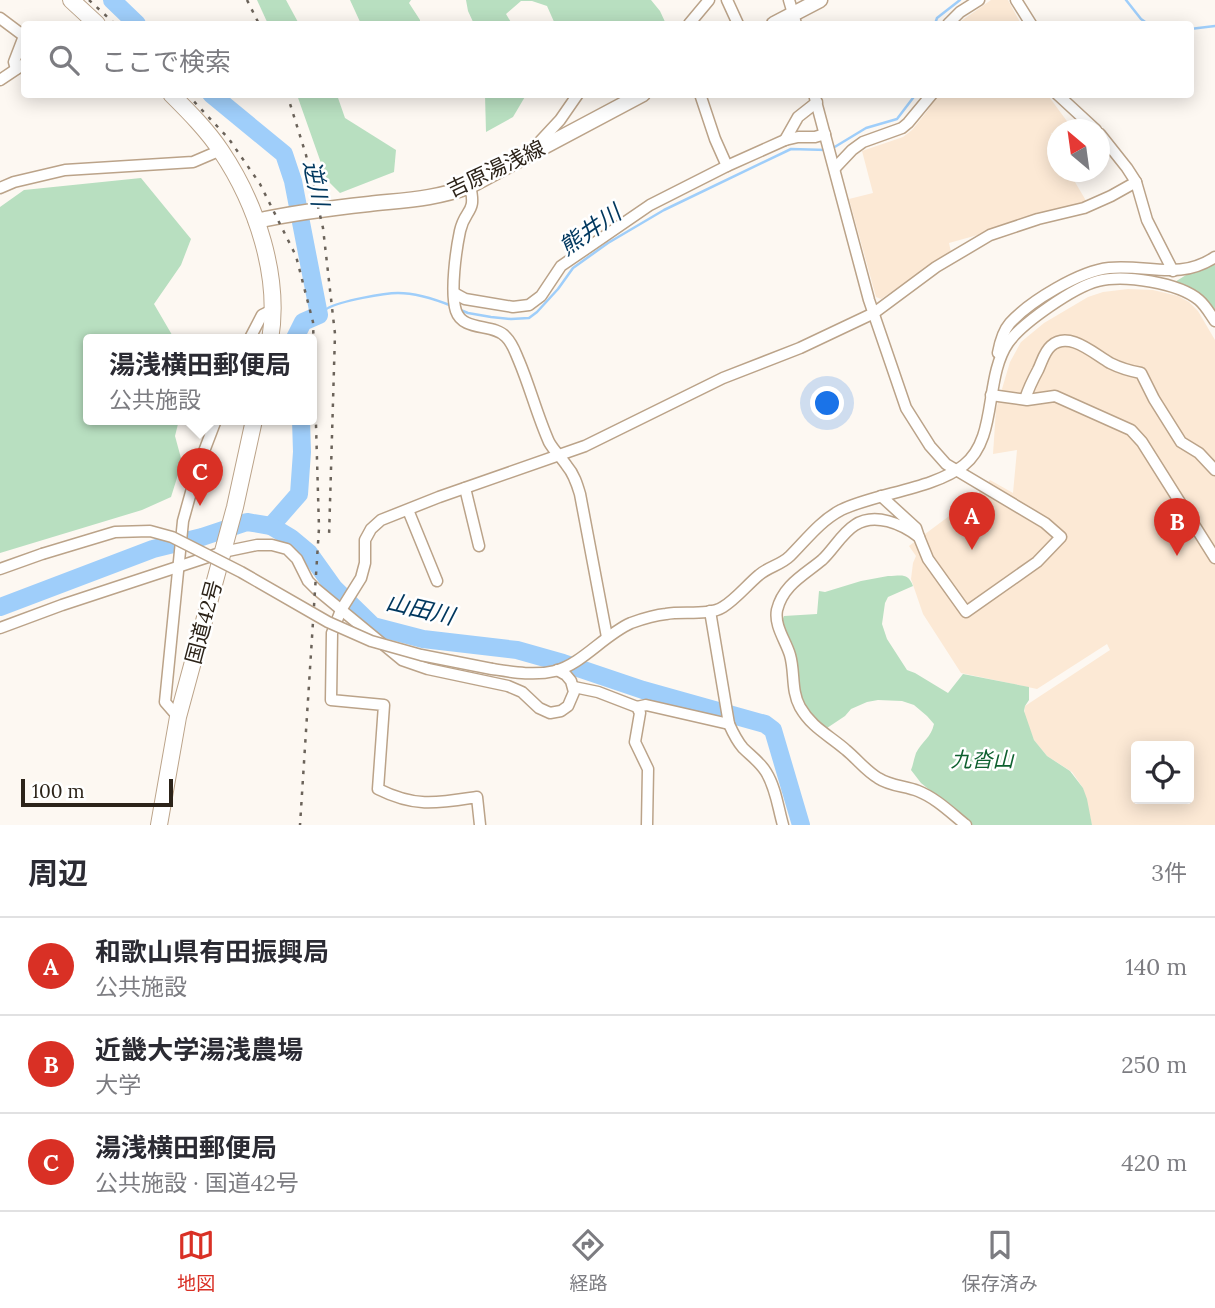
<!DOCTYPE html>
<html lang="ja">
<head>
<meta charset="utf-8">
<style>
  body { margin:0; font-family:Lora,"Noto Sans JP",serif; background:#f2f2f3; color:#2b2b33 }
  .controls { position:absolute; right:21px; bottom:21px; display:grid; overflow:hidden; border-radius:7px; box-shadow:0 4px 18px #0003 }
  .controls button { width:63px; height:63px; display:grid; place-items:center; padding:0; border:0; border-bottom:2px solid #e1e1e2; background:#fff; color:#2b2b33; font:35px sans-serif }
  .compass { position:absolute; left:1047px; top:119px; width:63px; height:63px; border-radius:50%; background:#fff; box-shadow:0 4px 18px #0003; rotate:331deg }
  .scale { position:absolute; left:21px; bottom:18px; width:152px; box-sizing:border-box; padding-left:7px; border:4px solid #2c2319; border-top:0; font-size:19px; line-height:24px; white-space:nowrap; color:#2c2319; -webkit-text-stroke:5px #fff; paint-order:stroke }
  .you { position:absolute; left:828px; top:404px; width:24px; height:24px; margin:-18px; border:5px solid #fff; border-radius:50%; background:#1a73e8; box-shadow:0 0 0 10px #1a73e833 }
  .badge { display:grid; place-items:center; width:46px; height:46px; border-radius:50%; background:#d93025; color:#fff; font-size:23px; font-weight:700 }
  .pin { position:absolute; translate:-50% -58px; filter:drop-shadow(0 2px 4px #0008) }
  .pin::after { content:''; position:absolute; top:37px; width:24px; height:21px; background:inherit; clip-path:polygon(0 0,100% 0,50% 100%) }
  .popup { position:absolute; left:83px; top:334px; width:234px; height:91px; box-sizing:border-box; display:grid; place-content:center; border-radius:7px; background:#fff; filter:drop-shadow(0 2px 5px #0005); font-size:23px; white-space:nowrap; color:#7c7c81 }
  .popup b { font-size:26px; color:#2b2b33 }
  .popup::after { content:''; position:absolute; left:50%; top:100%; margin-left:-14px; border:14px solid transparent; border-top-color:#fff }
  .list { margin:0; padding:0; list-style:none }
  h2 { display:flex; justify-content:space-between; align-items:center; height:91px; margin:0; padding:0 28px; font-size:30px }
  h2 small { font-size:23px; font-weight:400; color:#7c7c81 }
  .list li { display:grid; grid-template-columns:46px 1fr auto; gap:21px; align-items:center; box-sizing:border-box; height:98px; padding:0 28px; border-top:2px solid #e1e1e2 }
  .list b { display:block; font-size:26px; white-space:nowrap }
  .list p { margin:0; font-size:23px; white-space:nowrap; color:#7c7c81 }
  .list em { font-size:23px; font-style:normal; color:#7c7c81 }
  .icon { flex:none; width:38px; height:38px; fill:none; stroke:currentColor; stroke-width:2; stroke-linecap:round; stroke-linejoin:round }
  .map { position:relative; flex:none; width:1215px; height:825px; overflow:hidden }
  .search { position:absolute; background:#fff; box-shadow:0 4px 18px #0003; left:21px; right:21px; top:21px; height:77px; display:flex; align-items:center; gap:18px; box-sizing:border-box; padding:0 24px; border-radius:7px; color:#7c7c81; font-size:26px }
  .sheet { height:385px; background:#fff }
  nav { display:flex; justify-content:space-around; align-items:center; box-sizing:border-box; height:98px; border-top:2px solid #e1e1e2; background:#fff; font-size:19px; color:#7c7c81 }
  nav a { display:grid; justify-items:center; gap:4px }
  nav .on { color:#d93025 }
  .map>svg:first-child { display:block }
</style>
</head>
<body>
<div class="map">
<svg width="1215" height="825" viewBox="0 0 1215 825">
  <rect width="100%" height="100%" fill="#fdf8f2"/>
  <g fill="#fce9d5" fill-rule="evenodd">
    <polygon points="991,0 1008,0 1021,24 957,24"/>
    <polygon points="1047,94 1072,128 1058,130 1057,132 1051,133 1057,149 1058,172 1069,172 1088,204 949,243 951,252 881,299 876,297 849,199 873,193 862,151 903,137 912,130 928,110 936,95"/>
    <path d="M1128 289 1153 290 1178 296 1189 302 1198 311 1215 340V825H1092L1083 788 1072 772 1047 756 1034 740 1024 715 1025 706 1110 650 1107 644 1037 689 961 673 923 614 911 579 913 563 916 556 909 546 976 496 990 480 1013 493 1017 450 993 454 996 409 1010 362 1021 342 1044 323 1088 297 1103 292ZM1136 746H1189V799H1136Z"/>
  </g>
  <g fill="#b8dfc0">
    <polygon points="257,0 286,0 299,24 268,24"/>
    <polygon points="350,0 411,0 409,3 420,20 420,24 361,24"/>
    <polygon points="466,0 651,0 660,11 666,24 555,24 547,6 532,1 521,1 506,14 512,24 474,24 468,11"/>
    <polygon points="297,95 337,95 345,118 396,150 394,172 340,193 327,180"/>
    <polygon points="485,95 485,94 526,95 513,117 486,132"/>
    <polygon points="141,178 191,239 181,265 154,304 175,340 88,340 88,420 179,420 175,436 182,462 171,497 142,510 0,553 0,207 24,190"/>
    <polygon points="1215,257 1215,321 1209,312 1170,285"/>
    <path d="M888 576C901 576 908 572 913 586L888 597 885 603 882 624 887 639 907 670 915 673 948 693 963 674 1029 687V700L1025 706 1024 711 1034 740 1047 756 1070 771 1083 788 1087 799 1092 825H973L921 783 911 770C913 765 914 759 916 753 922 741 931 738 934 724L927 716 914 705 902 701 878 700 867 702 851 709 845 716 824 730 810 713 798 694 795 654 789 637 781 623 784 616 817 614 819 591 825 592 861 581Z"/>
  </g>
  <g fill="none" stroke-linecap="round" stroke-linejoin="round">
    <g stroke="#9fcefa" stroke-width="2.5">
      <polyline points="1126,0 1141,19 1148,24"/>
      <polyline points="935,24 937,18 960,0"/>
      <polyline points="1190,29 1215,26"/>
      <polyline points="833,148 866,128 897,119 916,94"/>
      <polyline points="458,309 468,313 491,317 511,319 529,318 537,312 558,289 573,268 608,243 664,210 791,149 827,150"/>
      <path d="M319 315C321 314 326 309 328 308 341 301 384 293 398 293 415 293 437 300 452 306"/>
    </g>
    <g stroke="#9fcefa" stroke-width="18">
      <polyline points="112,0 137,24"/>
      <polyline points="211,94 284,154 293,181 319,315 303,322 294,340"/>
      <polyline points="271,526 299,494 302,452 301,420"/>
      <polyline points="0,607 153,549 202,537 247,522 271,526 291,538 309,553 334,588 373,626 423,639 517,650 563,663 643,690 765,724 773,730 801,825"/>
    </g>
    <defs>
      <g id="minor">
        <polyline points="727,0 738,24"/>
        <polyline points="789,0 796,24"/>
        <polyline points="1016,0 1031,24"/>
        <polyline points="0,18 24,36"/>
        <polyline points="689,24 709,0"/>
        <polyline points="948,24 960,12 979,0"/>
        <polyline points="16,69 14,62 24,36"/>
        <polyline points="0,80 24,64"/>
        <polyline points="700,94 715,139 727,166"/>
        <polyline points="814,94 869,300 906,408 930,446 946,464 1045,523 1061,537 1037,562 966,612 928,559 919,537"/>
        <polyline points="1057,94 1096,130"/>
        <polyline points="1100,134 1127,168 1136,182 1147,220 1173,271"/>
        <polyline points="785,140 798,117 817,102"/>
        <polyline points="533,149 560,120 578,94"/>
        <polyline points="835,168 852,150 863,142 902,128 908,123 932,94"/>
        <path d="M470 186C477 214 465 208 460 231 456 250 450 292 456 311 463 332 494 323 506 337 513 344 515 352 519 361 530 387 537 415 549 442 554 451 561 457 567 466 574 474 577 484 580 494L607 637"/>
        <polyline points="0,188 14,182 65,170 193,162 221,150"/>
        <polyline points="454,293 465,299 513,307 529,305 541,296 561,266 650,205 727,166 785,140 798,137 815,137 825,134"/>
        <polyline points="249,340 262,315 272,310"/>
        <path d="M998 353C1000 342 1003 331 1010 323 1030 301 1080 271 1109 268 1147 264 1179 281 1215 257"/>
        <polyline points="991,395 1027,400 1055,396 1131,430 1142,442 1215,558"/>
        <path d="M1025 399C1029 387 1032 381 1038 370 1042 362 1044 352 1051 346 1069 330 1094 354 1110 363 1120 368 1130 371 1141 373L1154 399 1181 442 1199 453 1215 470"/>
        <polyline points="465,488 479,546"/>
        <path d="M881 496 916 528 919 537C902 524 875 512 855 525 842 533 833 550 822 560 804 575 783 585 777 610 774 626 786 641 790 655 795 672 791 691 800 707 812 728 829 735 846 750 857 759 866 771 878 778 890 786 905 786 918 791 936 798 951 813 966 825"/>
        <polyline points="408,510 437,581"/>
        <polyline points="0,569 42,554"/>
        <path d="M710 611 729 724C733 733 737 741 743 748 751 756 760 762 766 772 776 788 778 808 783 825"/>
        <polyline points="0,628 62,605 223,552 257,545 272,545 287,549 297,559 308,581 316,589 402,660 428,669 508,686 522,692 539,708 550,713 561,711 568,706 574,692 571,681 566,675 557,670"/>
        <path d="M492 669C512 672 534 676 555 671 582 664 604 635 631 623 642 619 654 615 666 614 683 611 709 616 723 607 736 599 747 585 759 575 768 567 781 565 790 556 806 540 820 521 841 510 876 493 934 489 964 465 998 438 984 378 1008 343 1022 323 1074 287 1098 281 1124 274 1179 283 1199 300 1206 306 1210 314 1215 321"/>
        <polyline points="574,687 598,692 637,707 640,713 635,742 648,769 647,825"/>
        <polyline points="637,707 646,705 729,724"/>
        <polyline points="178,717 165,702 183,521 198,467 216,420"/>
        <path d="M480 825 477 797C438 803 416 808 378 789L384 705 331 700 332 633 341 610 361 578 365 563V540L371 529 381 520 439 497 585 446 723 378 800 348 874 313 936 267 990 235 1038 219 1084 208 1111 196 1136 182"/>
      </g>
      <g id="major">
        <polyline points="774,24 820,0"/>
        <path d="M256 221C293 213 331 208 369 204 405 200 436 199 470 186L643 94"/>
      </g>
      <g id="highway">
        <polyline points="71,0 97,24"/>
        <path d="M171 94C189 112 207 130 221 151 256 203 281 276 270 340"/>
        <polyline points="159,825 178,717 235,507 254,420"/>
      </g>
    </defs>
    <use href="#minor" stroke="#bba389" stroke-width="13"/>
    <use href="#major" stroke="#bba389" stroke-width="17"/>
    <use href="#highway" stroke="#bba389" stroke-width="18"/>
    <use href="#minor" stroke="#fff" stroke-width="10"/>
    <use href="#major" stroke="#fff" stroke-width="14"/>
    <use href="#highway" stroke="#fff" stroke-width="16"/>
    <g stroke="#6b635a" stroke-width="2.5" stroke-dasharray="3.5 7" stroke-linecap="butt">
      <polyline points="89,0 115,24"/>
      <polyline points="247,0 259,24"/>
      <polyline points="187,94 229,139 260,184 296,256 313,322 319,528 300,825"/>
      <polyline points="287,94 306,155 323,228 335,334 329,537"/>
    </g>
    <defs>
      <polyline id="minor-bridge" points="42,554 115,532 150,531 172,537 241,572 328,622 371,641 421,655 492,669"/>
    </defs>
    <use href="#minor-bridge" stroke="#bba389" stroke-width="13" stroke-linecap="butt"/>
    <use href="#minor-bridge" stroke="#fff" stroke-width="10"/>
  </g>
  <g text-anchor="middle" stroke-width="5" stroke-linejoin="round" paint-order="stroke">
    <g font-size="21" fill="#2c2319" stroke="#fff">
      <text transform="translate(496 169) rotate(-25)" y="7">吉原湯浅線</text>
      <text transform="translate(204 622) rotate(-75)" y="7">国道42号</text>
    </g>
    <g font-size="21" font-style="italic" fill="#0e602f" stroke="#fff">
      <text x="982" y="767">九沓山</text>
    </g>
    <g font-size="23" font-style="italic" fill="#00375e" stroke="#fff">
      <text transform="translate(316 183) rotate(78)" y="8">逆川</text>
      <text transform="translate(590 230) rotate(-35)" y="8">熊井川</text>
      <text transform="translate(420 609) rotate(13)" y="8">山田川</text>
    </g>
  </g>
</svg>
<div class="controls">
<button><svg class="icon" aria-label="locate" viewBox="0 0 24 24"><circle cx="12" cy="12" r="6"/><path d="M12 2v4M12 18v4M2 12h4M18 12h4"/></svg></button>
</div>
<svg class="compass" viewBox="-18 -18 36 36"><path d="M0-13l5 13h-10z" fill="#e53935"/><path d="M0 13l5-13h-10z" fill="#7c7c81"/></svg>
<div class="scale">100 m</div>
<div class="you"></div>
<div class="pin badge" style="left:972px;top:550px">A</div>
<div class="pin badge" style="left:1177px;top:556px">B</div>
<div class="pin badge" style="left:200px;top:506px">C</div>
<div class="popup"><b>湯浅横田郵便局</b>公共施設</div>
<div class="search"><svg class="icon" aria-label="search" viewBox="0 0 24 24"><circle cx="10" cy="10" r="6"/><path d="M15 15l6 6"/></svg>ここで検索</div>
</div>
<section class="sheet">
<h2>周辺<small>3件</small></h2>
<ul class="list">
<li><span class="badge">A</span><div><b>和歌山県有田振興局</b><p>公共施設</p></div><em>140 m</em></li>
<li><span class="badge">B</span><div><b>近畿大学湯浅農場</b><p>大学</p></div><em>250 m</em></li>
<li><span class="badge">C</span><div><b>湯浅横田郵便局</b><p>公共施設 · 国道42号</p></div><em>420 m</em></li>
</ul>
</section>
<nav>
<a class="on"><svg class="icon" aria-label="map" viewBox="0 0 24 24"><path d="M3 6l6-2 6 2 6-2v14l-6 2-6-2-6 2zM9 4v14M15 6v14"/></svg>地図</a>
<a><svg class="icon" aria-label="directions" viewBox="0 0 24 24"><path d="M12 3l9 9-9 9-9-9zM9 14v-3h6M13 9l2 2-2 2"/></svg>経路</a>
<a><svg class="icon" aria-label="saved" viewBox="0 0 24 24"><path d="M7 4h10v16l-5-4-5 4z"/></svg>保存済み</a>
</nav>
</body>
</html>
